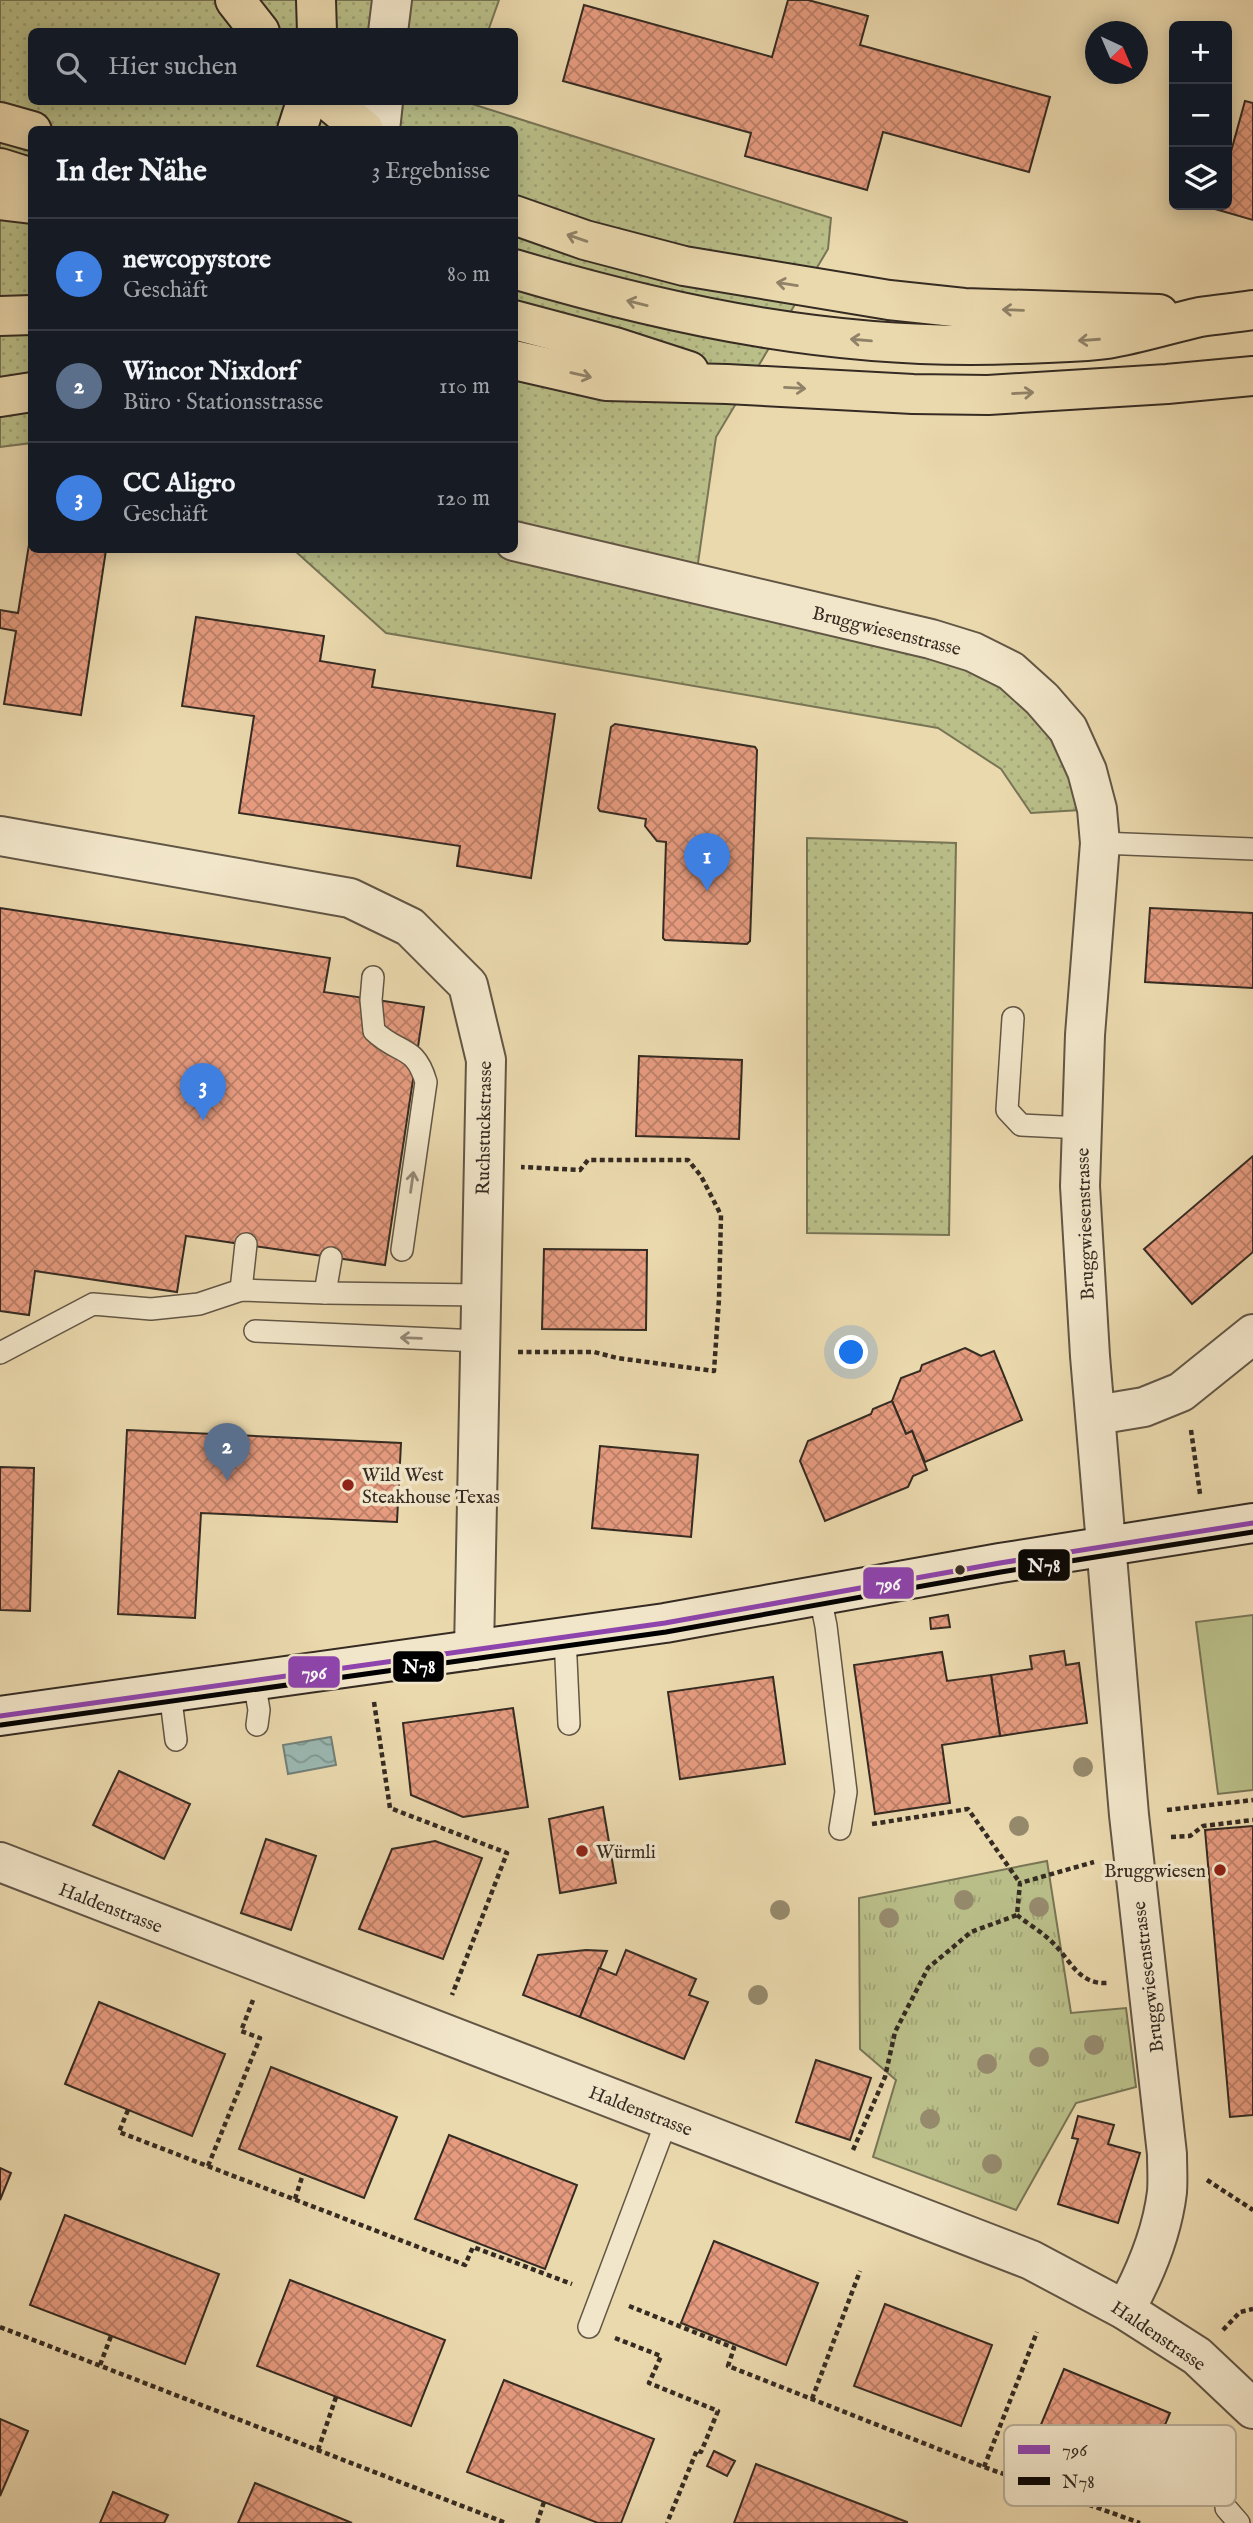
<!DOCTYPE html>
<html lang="de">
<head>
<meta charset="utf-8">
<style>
  body { margin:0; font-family:"IM FELL English",serif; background:#242831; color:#f1f3f6 }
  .controls { position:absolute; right:21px; top:21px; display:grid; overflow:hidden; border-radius:10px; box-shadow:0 4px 18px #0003 }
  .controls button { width:63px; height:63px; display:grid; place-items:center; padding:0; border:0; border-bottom:2px solid #363941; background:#171b24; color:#f1f3f6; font:35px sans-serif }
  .compass { position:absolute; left:1085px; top:21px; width:63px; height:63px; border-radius:50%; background:#171b24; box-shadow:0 4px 18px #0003; rotate:136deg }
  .you { position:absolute; left:852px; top:1353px; width:24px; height:24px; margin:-18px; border:5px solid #fff; border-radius:50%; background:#1a73e8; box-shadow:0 0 0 10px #1a73e833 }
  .badge { display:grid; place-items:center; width:46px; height:46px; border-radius:50%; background:#ea580c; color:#fff; font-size:23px; font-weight:700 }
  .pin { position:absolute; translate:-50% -58px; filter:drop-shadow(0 2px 4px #0008) }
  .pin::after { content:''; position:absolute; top:37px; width:24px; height:21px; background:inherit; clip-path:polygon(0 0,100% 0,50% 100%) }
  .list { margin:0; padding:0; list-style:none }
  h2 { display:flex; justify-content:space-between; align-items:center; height:91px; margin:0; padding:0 28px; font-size:30px }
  h2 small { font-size:23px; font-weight:400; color:#9ea1a6 }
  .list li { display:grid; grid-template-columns:46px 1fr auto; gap:21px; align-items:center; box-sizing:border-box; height:112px; padding:0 28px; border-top:2px solid #363941 }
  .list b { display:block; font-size:26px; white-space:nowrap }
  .list p { margin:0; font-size:23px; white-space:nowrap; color:#9ea1a6 }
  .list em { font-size:23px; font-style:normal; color:#9ea1a6 }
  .icon { flex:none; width:38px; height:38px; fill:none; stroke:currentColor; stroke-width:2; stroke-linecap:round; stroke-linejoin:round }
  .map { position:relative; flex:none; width:1253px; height:2523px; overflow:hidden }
  .search { position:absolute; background:#171b24; box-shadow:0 4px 18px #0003; left:28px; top:28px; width:490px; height:77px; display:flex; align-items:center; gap:18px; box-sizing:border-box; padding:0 24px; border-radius:10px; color:#9ea1a6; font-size:26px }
  .panel { position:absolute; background:#171b24; box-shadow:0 4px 18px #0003; left:28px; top:126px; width:490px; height:427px; border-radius:10px }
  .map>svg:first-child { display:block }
</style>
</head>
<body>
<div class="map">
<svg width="1253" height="2523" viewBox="0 0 1253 2523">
  <defs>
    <pattern id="grass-dots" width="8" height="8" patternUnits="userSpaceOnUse" patternTransform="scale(1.75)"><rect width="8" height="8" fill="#babf89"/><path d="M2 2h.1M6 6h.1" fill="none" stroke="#a0a476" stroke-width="1.8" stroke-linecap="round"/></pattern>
    <pattern id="park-tufts" width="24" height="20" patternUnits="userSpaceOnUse" patternTransform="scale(1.75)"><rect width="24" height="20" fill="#babf89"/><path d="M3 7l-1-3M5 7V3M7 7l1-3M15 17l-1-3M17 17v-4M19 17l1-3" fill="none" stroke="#a0a476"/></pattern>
    <pattern id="water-waves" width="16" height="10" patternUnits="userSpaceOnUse" patternTransform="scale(1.75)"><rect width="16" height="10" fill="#9bb9b3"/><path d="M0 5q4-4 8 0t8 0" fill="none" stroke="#7f9791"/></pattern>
    <pattern id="building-cross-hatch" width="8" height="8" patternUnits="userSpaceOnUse" patternTransform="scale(1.75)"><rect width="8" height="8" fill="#e69b7f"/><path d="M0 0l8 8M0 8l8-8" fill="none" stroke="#bb7f68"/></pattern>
  </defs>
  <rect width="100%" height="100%" fill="#ebd9ae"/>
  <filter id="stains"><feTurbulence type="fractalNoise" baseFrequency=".00286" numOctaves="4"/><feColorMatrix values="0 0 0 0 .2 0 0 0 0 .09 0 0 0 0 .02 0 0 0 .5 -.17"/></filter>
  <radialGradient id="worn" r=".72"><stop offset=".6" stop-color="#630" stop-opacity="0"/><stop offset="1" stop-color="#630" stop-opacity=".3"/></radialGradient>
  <g fill="url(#grass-dots)" stroke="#787556" stroke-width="2">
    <polygon points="0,0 499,0 488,31 32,32 32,102 466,102 831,218 828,249 716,437 695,584 1011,671 1097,809 1031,813 1001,769 938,728 386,633 294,550 514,550 514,130 32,130 31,443 0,447"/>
    <polygon points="807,838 956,843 949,1235 807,1233"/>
  </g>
  <polygon fill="url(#park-tufts)" stroke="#787556" stroke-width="2" points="1047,1861 1071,2013 1126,2008 1136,2087 1076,2103 1016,2210 873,2157 896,2080 860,2049 859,1898"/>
  <polygon fill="#babf89" stroke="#787556" stroke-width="2" points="1253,1615 1253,1790 1218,1794 1196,1622"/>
  <polygon fill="url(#water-waves)" stroke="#728079" stroke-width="2" points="331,1737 336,1765 288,1774 283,1745"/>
  <g fill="url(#building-cross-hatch)" stroke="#352b22" stroke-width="2">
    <polygon points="788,0 808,0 868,16 860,45 1050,97 1029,172 883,132 867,190 745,156 751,133 563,81 584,5 772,57"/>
    <polygon points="1245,101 1253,103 1253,220 1215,209 1216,205 1227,205 1227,166"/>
    <polygon points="32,526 32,550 106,550 81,715 4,704 16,631 0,628 0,610 18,613"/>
    <polygon points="196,617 324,636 320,661 375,670 372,687 555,714 531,878 457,866 460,846 239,813 254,716 182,706"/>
    <polygon points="615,724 755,747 757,750 750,941 747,944 665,940 663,938 666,842 657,841 645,826 646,819 600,811 598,808 611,727"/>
    <polygon points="0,908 330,958 324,992 424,1007 385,1265 186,1236 177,1292 35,1271 29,1315 0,1311"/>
    <polygon points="1150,908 1253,913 1253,988 1145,982"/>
    <polygon points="639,1056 742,1060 739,1139 636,1136"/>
    <polygon points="1253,1156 1253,1252 1192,1304 1144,1249"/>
    <polygon points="544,1249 647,1250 646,1330 542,1329"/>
    <polygon points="965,1348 981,1356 994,1351 1022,1420 925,1462 912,1431 906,1434 892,1401 901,1378 920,1371 922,1365"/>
    <polygon points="892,1401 906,1434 912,1431 927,1470 913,1476 908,1487 825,1521 800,1461 808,1441 871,1414 873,1409"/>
    <polygon points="127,1430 401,1443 397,1522 201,1513 195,1618 118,1614"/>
    <polygon points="600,1446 698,1455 691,1537 592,1528"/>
    <polygon points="0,1467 34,1468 30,1611 0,1610"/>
    <polygon points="948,1615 950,1627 931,1629 930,1618"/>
    <polygon points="1064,1651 1066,1665 1079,1663 1087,1723 1000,1736 991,1675 1032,1669 1030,1656"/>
    <polygon points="942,1652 947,1681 991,1675 1000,1736 942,1745 950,1803 875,1814 854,1665"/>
    <polygon points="773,1677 785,1764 680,1779 668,1692"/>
    <polygon points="513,1708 528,1807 463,1817 411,1795 403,1723"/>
    <polygon points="119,1771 190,1804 164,1859 93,1825"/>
    <polygon points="603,1807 616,1883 560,1893 549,1819"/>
    <polygon points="1253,1826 1253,2115 1230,2117 1205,1830"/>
    <polygon points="266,1839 316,1856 291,1930 241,1913"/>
    <polygon points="435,1841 482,1858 443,1959 359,1929 392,1849"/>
    <polygon points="586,1950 607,1951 580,2017 523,1995 538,1955"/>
    <polygon points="626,1950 696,1979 689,1995 708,2002 684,2059 580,2017 599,1968 616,1975"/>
    <polygon points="99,2002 225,2054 192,2136 65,2084"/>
    <polygon points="816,2060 871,2078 850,2140 796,2122"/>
    <polygon points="271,2067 397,2117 364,2198 239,2149"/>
    <polygon points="1078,2116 1114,2125 1108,2144 1140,2153 1118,2223 1058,2204 1078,2139 1072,2138"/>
    <polygon points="449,2135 577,2185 545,2269 415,2219"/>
    <polygon points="0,2168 11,2173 0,2200"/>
    <polygon points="65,2215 219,2274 185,2364 30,2305"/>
    <polygon points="714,2241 818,2283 786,2365 681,2323"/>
    <polygon points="290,2280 445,2340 411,2426 257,2366"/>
    <polygon points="885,2304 992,2345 961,2426 854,2386"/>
    <polygon points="1064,2369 1170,2413 1136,2494 1030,2451"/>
    <polygon points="504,2380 654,2439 621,2523 598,2523 467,2472"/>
    <polygon points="0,2419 28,2431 0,2496"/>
    <polygon points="714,2451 735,2461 727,2476 707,2466"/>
    <polygon points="756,2464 907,2522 907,2523 734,2523"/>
    <polygon points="255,2483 352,2523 238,2523"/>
    <polygon points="113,2492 168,2515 164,2523 100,2523"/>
  </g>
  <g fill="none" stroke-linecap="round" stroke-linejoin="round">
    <defs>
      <g id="lane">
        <polyline points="1100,843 1253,849"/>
        <path d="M373 977 371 1000 374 1031C399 1055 415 1044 426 1082L402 1250"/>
        <polyline points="1013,1018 1007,1110 1021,1125 1082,1128"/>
        <polyline points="241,1290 246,1244"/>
        <polyline points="325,1293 480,1295"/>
        <polyline points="255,1331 479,1341"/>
        <polyline points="0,1353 93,1304 151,1309 199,1304 241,1290 325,1293 331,1258"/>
        <polyline points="820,1597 826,1626 846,1792 840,1829"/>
        <polyline points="565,1637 569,1724"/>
        <polyline points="254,1681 259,1710 257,1725"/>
        <polyline points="170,1692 176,1740"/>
        <polyline points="589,2327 667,2120"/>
        <polyline points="1226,2508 1239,2523"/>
      </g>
      <g id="street">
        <polyline points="388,32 392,0"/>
        <polyline points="380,130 383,102"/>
        <path d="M514 541 931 639 973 652 1011 671 1042 699 1068 729 1087 771 1097 809 1100 843 1085 1035 1080 1186 1090 1356 1129 1815 1167 2154C1167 2167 1168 2180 1167 2192 1162 2233 1145 2274 1125 2310"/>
        <polyline points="0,836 350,898 410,927 468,985 486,1060 474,1650"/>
        <polyline points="1096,1415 1144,1407 1181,1392 1253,1334"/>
        <polyline points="0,1862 1031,2260 1125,2310 1197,2356 1253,2409"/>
      </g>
      <polyline id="secondary" points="0,1716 665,1623 1000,1563 1253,1523"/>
      <g id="highway">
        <polyline points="235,0 260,32"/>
        <polyline points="316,0 317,32"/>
        <polyline points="330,102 364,130"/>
        <polyline points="0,122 32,131"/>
        <polyline points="297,130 306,102"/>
        <polyline points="0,168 32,178"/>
        <polyline points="0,200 32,204"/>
        <polyline points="514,215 585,240 684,266 889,300 964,308 1159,314"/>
        <path d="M514 269C680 318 843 351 1017 344 1046 343 1078 343 1107 339 1138 334 1169 324 1200 317 1218 314 1236 313 1253 310"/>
        <polyline points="0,316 32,315"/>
        <polyline points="514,320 615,347 689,371"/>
        <polyline points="514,360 606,381 727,384 913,394 988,395 1167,384 1253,376"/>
        <polyline points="0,397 32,392"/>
      </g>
    </defs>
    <use href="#lane" stroke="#625645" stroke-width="24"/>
    <use href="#street" stroke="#625645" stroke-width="42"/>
    <use href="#secondary" stroke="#352b22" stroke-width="42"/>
    <use href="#highway" stroke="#352b22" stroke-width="42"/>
    <g stroke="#352b22" stroke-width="4.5" stroke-dasharray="5 3.5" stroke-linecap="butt">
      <polyline points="518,1352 594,1352 617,1358 714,1371 719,1299 721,1215 701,1176 688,1160 588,1160 580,1170 521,1167"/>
      <polyline points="1191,1430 1200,1494"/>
      <polyline points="374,1702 390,1808 507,1853 452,1995"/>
      <polyline points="1167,1810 1253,1800"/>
      <polyline points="872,1824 968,1809 1020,1883"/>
      <polyline points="1171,1837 1190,1836 1203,1826 1253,1820"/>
      <path d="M1017 1915C1028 1924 1042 1932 1052 1942 1071 1960 1078 1985 1108 1983"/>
      <polyline points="128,2110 119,2132 465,2265 473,2247 572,2284"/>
      <polyline points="853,2150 885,2077 895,2032 928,1968 971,1932 1017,1915 1020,1883 1094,1862"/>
      <polyline points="208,2166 260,2038 241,2031 253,2000"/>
      <polyline points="1207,2180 1253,2210"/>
      <polyline points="295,2199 303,2174"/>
      <polyline points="629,2306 734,2348 728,2366 984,2467 1140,2523"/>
      <polyline points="0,2327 506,2523"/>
      <polyline points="1223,2330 1240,2312 1253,2309"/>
      <polyline points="615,2338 661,2356 649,2383 718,2411 701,2452 697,2450 667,2523"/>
      <polyline points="100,2365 111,2336"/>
      <polyline points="812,2399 860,2271"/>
      <polyline points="318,2450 336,2397"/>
      <polyline points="984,2467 1037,2332"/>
      <polyline points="537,2523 544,2502"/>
    </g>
    <use href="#lane" stroke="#f2e6ca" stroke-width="21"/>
    <use href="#street" stroke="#f2e6ca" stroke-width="38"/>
    <use href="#secondary" stroke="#f2e6ca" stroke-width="38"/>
    <use href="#highway" stroke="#ebd9ae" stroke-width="38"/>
    <defs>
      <polyline id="bus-1" points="0,1716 665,1623 1000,1563 1253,1523"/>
      <polyline id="bus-2" points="1,1725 666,1632 1001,1572 1253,1532"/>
    </defs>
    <use href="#bus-1" stroke="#f2e6ca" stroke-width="10"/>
    <use href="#bus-2" stroke="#f2e6ca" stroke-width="10"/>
    <use href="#bus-1" stroke="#8e44ad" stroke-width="5"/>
    <use href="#bus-2" stroke="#000" stroke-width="5"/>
  </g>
  <g fill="#968a6d">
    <circle cx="1083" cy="1767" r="10"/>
    <circle cx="1019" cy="1826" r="10"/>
    <circle cx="964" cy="1900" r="10"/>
    <circle cx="1039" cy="1907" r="10"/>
    <circle cx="780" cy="1910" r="10"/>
    <circle cx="889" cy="1918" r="10"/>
    <circle cx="758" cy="1995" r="10"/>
    <circle cx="1094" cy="2045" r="10"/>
    <circle cx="1039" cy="2057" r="10"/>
    <circle cx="987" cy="2064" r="10"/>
    <circle cx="930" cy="2119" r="10"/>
    <circle cx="992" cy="2164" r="10"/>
  </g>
  <defs><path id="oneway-shaft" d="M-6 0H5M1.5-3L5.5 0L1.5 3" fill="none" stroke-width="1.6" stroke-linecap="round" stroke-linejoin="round" transform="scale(1.75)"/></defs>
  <g stroke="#908268">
    <use href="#oneway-shaft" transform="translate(577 238) rotate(-161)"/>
    <use href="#oneway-shaft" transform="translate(787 284) rotate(-171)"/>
    <use href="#oneway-shaft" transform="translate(637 303) rotate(-166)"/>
    <use href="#oneway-shaft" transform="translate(1013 310) rotate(-178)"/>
    <use href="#oneway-shaft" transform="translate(861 340) rotate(-175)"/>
    <use href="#oneway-shaft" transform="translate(1089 340) rotate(176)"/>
    <use href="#oneway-shaft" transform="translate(581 375) rotate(13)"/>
    <use href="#oneway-shaft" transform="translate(795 388) rotate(3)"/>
    <use href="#oneway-shaft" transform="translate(1023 393) rotate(-3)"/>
  </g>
  <g stroke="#948876">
    <use href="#oneway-shaft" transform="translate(412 1182) rotate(-82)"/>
    <use href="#oneway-shaft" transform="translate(411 1338) rotate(-178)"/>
  </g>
  <g fill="#8f2418" stroke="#f2e6ca" stroke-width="2.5">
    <circle cx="348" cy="1485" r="7"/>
    <circle cx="582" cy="1851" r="7"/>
    <circle cx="1220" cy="1870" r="7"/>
  </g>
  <circle fill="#352b22" stroke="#f2e6ca" stroke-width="2.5" cx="960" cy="1570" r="6"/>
  <g text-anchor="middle" stroke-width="7" stroke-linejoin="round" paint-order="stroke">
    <g font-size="19" fill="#352b22" stroke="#f2e6ca">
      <text transform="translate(887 630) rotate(14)" y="7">Bruggwiesenstrasse</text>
      <text transform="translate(483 1128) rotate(-89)" y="7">Ruchstuckstrasse</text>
      <text transform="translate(1084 1224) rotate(-92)" y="7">Bruggwiesenstrasse</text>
      <text transform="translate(111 1907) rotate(21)" y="7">Haldenstrasse</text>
      <text transform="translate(1147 1977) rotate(-97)" y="7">Bruggwiesenstrasse</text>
      <text transform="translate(641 2110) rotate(21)" y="7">Haldenstrasse</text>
      <text transform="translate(1159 2335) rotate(34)" y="7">Haldenstrasse</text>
    </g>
    <g font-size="19" fill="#352b22" stroke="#f2e6ca" text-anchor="start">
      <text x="362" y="1481">Wild West<tspan x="362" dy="22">Steakhouse Texas</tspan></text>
      <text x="596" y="1858">Würmli</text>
      <text x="1206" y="1877" text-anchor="end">Bruggwiesen</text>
    </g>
  </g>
  <rect x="1004" y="2425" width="232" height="81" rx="10" fill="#f2e6ca" stroke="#b9ae98" stroke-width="2"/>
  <rect x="1018" y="2445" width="32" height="9" fill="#8e44ad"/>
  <rect x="1018" y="2477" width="32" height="8" fill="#000"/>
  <g font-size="19" fill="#352b22">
    <text x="1062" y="2456">796</text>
    <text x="1062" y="2488">N78</text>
  </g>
  <g stroke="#f2e6ca" stroke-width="2.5">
    <rect x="1017" y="1548" width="54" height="34" rx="7" fill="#000"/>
    <rect x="862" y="1566" width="53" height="34" rx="7" fill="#8e44ad"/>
    <rect x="392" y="1650" width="53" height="33" rx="7" fill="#000"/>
    <rect x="287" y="1655" width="54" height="34" rx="7" fill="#8e44ad"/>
  </g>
  <g font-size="19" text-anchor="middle" font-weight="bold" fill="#fff">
    <text x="1044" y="1572">N78</text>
    <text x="888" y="1590">796</text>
    <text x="419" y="1673">N78</text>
    <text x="314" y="1679">796</text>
  </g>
  <rect width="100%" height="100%" filter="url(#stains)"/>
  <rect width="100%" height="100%" fill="url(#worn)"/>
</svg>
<div class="controls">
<button>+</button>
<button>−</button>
<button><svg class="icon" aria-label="layers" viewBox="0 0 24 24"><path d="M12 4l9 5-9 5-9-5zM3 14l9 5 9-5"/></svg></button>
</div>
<svg class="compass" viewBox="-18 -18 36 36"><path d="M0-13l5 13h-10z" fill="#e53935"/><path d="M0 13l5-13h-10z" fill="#9ea1a6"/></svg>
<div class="you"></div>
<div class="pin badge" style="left:707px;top:891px;background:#3f7fe0">1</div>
<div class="pin badge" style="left:227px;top:1481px;background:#5c6f8a">2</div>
<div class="pin badge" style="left:203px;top:1121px;background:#3f7fe0">3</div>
<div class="search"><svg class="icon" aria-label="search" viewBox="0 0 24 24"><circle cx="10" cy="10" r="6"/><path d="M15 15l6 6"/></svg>Hier suchen</div>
<section class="panel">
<h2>In der Nähe<small>3 Ergebnisse</small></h2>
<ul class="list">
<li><span class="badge" style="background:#3f7fe0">1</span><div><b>newcopystore</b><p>Geschäft</p></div><em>80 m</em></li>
<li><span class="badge" style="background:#5c6f8a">2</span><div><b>Wincor Nixdorf</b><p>Büro · Stationsstrasse</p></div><em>110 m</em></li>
<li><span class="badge" style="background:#3f7fe0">3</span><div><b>CC Aligro</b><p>Geschäft</p></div><em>120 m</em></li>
</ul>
</section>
</div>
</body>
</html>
